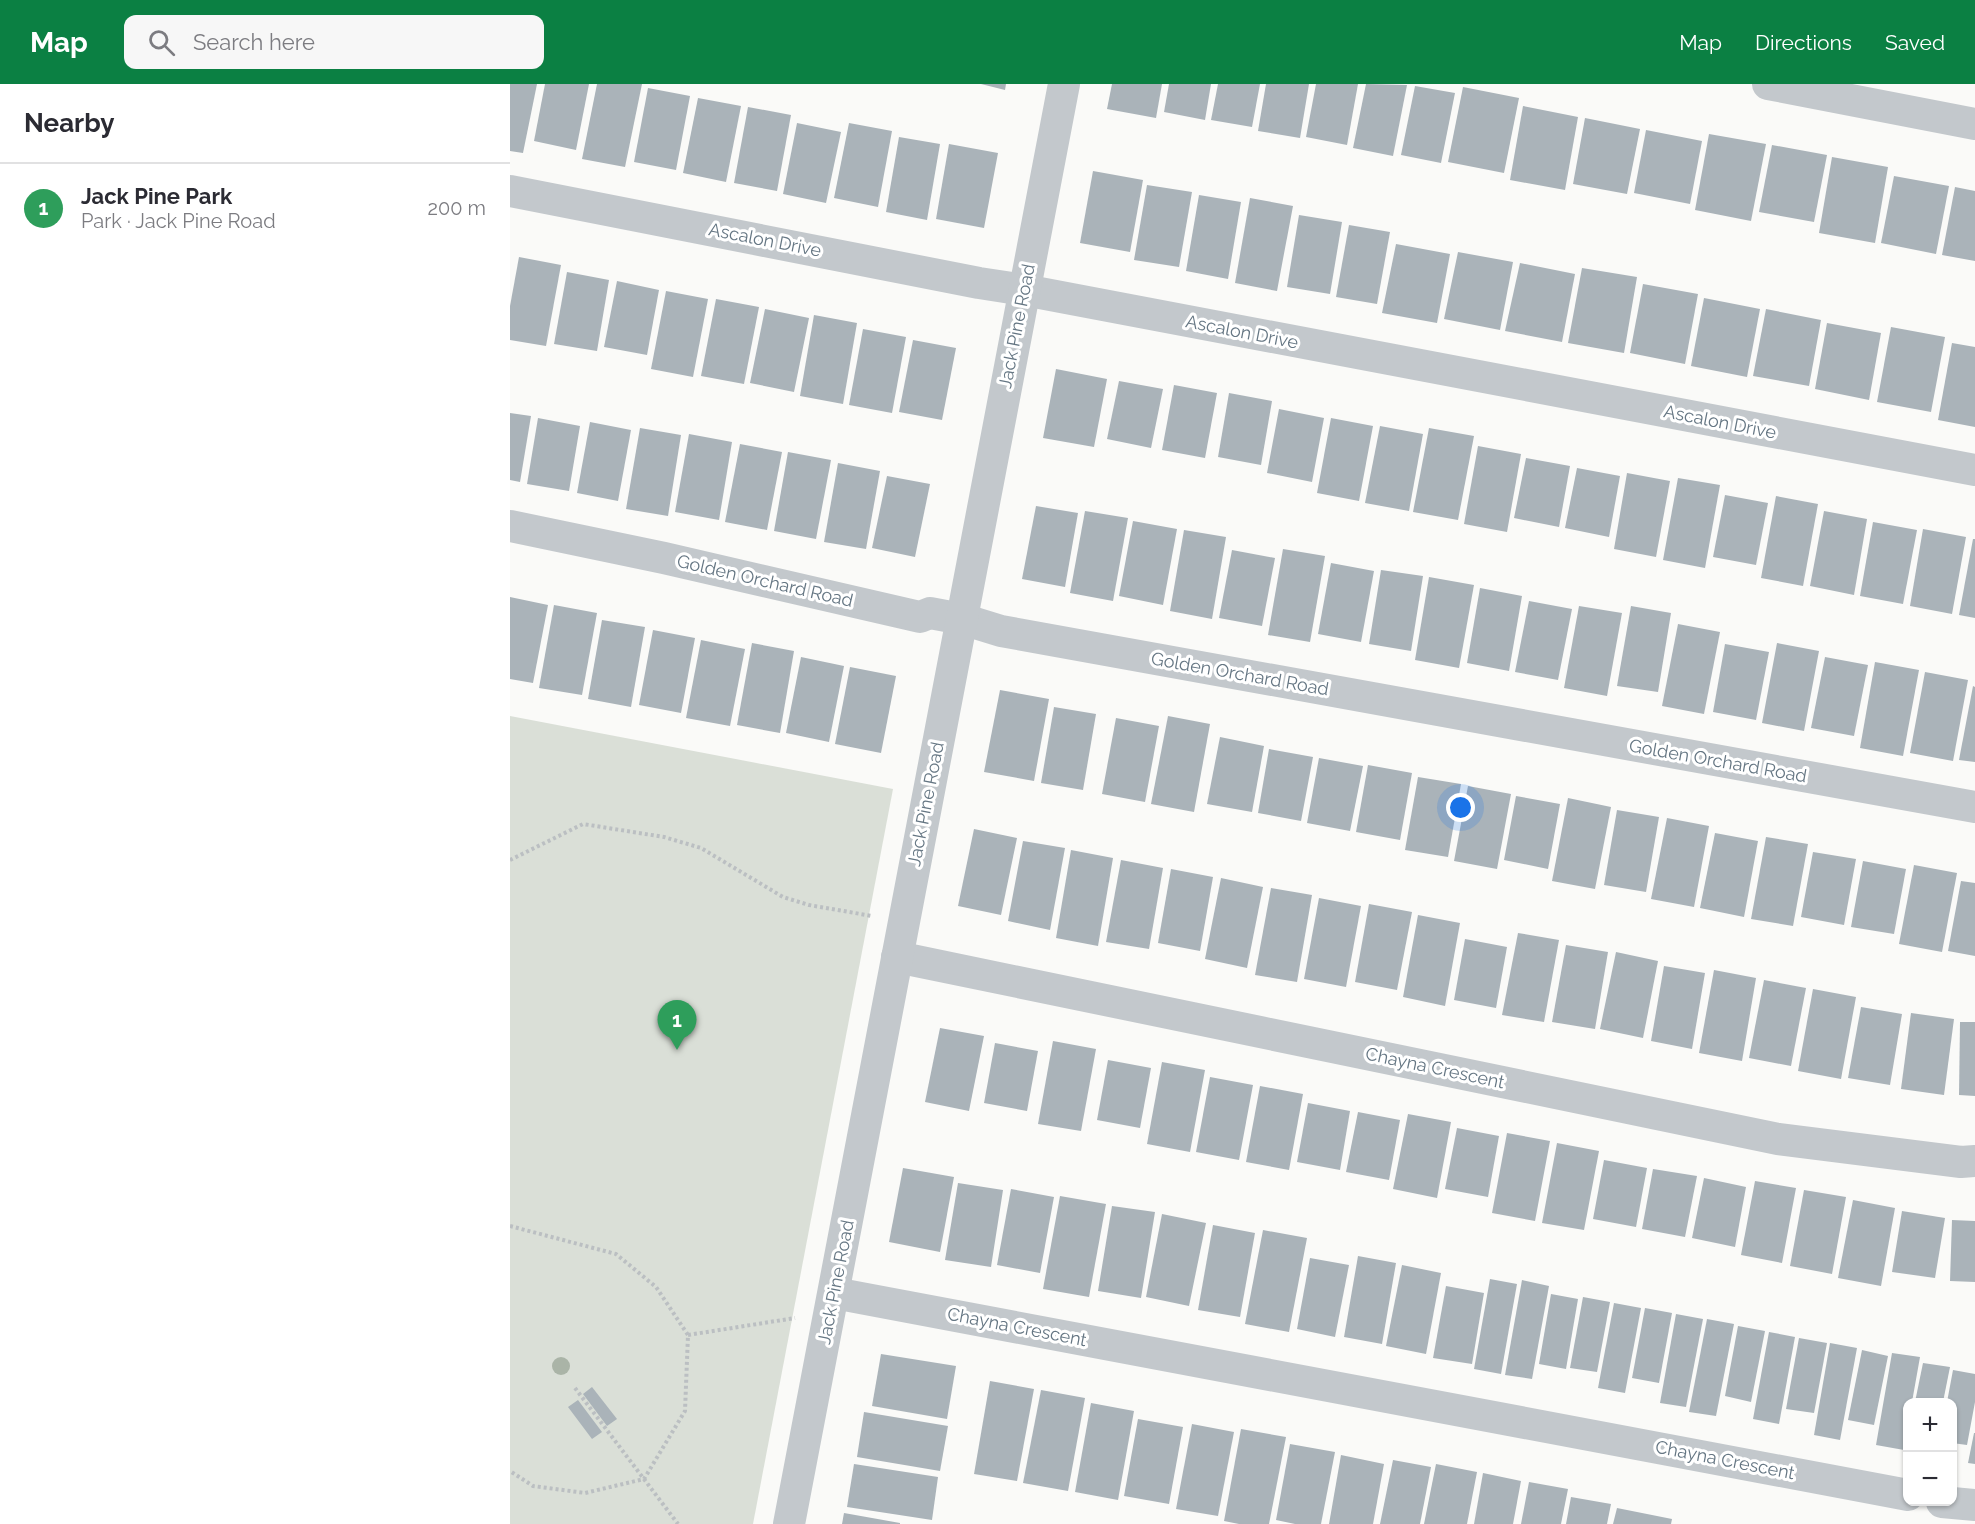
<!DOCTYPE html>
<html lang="en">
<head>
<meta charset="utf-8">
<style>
  body { margin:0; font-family:Raleway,sans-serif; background:#f7f7f7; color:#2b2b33 }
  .controls { position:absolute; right:18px; bottom:18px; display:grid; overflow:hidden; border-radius:12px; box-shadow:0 2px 4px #0004 }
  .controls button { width:54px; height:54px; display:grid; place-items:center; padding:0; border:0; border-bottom:2px solid #e1e1e2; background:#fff; color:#2b2b33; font:30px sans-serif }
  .you { position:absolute; left:951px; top:724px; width:21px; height:21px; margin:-15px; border:4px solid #fff; border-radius:50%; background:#1a73e8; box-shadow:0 0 0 9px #1a73e833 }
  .badge { display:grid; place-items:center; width:39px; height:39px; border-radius:50%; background:#0b8043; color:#fff; font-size:20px; font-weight:700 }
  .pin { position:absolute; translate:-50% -50px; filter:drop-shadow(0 2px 3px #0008) }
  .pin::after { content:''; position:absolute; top:32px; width:21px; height:18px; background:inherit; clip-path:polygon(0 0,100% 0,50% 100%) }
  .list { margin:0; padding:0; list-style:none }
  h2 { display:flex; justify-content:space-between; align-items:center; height:78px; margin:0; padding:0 24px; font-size:26px }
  h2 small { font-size:20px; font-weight:400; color:#7c7c81 }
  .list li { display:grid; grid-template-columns:39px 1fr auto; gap:18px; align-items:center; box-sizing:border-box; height:90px; padding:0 24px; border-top:2px solid #e1e1e2 }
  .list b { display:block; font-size:22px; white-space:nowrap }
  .list p { margin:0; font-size:20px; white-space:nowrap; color:#7c7c81 }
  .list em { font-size:20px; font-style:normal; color:#7c7c81 }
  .icon { flex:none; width:33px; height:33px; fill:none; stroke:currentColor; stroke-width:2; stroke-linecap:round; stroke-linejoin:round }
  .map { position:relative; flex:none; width:1465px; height:1440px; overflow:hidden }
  header { display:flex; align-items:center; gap:36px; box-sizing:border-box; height:84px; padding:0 30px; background:#0b8043; color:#fff }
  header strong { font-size:28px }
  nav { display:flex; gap:33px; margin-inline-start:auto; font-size:21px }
  .search { width:420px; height:54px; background:#f7f7f7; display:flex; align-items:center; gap:15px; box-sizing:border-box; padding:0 21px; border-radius:12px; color:#7c7c81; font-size:22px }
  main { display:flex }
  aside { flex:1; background:#fff }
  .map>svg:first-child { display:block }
</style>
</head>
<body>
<header>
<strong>Map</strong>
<div class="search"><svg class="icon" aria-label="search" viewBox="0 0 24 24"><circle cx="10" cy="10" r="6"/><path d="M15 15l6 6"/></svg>Search here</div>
<nav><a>Map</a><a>Directions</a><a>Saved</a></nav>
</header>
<main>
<aside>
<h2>Nearby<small></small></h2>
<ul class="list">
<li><span class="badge" style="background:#2e9e5b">1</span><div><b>Jack Pine Park</b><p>Park · Jack Pine Road</p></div><em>200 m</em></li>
</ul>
</aside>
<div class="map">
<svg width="1465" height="1440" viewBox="0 0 1465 1440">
  <rect width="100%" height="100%" fill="#fafaf8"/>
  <polygon fill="#dadfd7" points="0,632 383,705 243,1440 0,1440"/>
  <g fill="#aab3b9">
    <polygon points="0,0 27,0 13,69 0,67"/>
    <polygon points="35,0 79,0 66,66 24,57"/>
    <polygon points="87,0 132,0 115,83 72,75"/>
    <polygon points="471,0 496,0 495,6"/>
    <polygon points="602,0 652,0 646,34 597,25"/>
    <polygon points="659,0 701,0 695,36 654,28"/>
    <polygon points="708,0 750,0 742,43 701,36"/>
    <polygon points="756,0 799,0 790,54 748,47"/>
    <polygon points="806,0 848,0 837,61 796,53"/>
    <polygon points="856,0 897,1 883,72 843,64"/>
    <polygon points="905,2 945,9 931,79 891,71"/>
    <polygon points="953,3 1009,14 994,89 938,78"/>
    <polygon points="138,4 180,12 166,86 124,78"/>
    <polygon points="188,14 231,22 216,98 173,89"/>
    <polygon points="1013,22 1068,33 1055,106 1000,96"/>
    <polygon points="238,23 281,31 267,107 224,99"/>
    <polygon points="1075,34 1130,45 1117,110 1063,100"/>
    <polygon points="287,39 331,48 316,119 273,110"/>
    <polygon points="339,39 382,47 368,123 324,114"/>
    <polygon points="1136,46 1192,57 1180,120 1124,109"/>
    <polygon points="1199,50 1256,60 1241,137 1185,126"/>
    <polygon points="389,53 430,60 417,136 376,128"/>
    <polygon points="439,60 488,69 474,144 426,135"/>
    <polygon points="1262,61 1317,71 1304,138 1249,128"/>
    <polygon points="1322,73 1378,83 1365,159 1309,149"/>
    <polygon points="583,87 633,96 620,168 570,159"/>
    <polygon points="1384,92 1439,102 1426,170 1371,159"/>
    <polygon points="637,101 682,108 669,183 624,176"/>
    <polygon points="1445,103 1465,107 1465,177 1432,171"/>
    <polygon points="689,111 731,118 718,195 676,187"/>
    <polygon points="740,114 783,122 767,207 725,199"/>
    <polygon points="789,131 832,138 820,210 777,203"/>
    <polygon points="839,141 880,148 867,220 826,213"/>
    <polygon points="886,160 940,170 927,239 872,229"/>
    <polygon points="948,168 1003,178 990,246 934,235"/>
    <polygon points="9,173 51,181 36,262 0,256 0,222"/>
    <polygon points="1010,179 1065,190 1052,258 995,247"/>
    <polygon points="1072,184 1127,193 1114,269 1058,259"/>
    <polygon points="57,188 99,196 87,267 44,260"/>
    <polygon points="107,197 149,206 137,271 94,263"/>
    <polygon points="1133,200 1188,210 1175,280 1120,269"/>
    <polygon points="156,207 198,215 183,293 141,285"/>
    <polygon points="1194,214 1250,225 1237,293 1181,282"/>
    <polygon points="206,215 249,223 234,300 191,292"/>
    <polygon points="255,225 299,234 284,308 240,299"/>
    <polygon points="1256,225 1311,236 1299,302 1243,292"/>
    <polygon points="304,231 347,239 333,320 290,312"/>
    <polygon points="1317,239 1371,249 1359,316 1305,305"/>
    <polygon points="1381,243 1435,253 1421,328 1367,318"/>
    <polygon points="353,245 396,253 382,329 339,321"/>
    <polygon points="403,256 446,264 432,336 389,328"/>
    <polygon points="1442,259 1465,263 1465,343 1428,336"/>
    <polygon points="546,285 597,295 584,363 533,354"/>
    <polygon points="609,297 653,305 641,364 597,355"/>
    <polygon points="664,301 707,309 695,374 652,366"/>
    <polygon points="719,309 762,317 751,381 708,373"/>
    <polygon points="769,325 814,334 802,398 757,389"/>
    <polygon points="0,329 21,332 10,398 0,396"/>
    <polygon points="28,334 70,342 59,407 17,400"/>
    <polygon points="821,334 863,342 849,417 807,409"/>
    <polygon points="80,338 121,346 108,417 67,409"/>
    <polygon points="870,342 913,350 899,427 855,419"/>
    <polygon points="130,344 171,351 158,432 116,425"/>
    <polygon points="919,344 964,352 948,436 903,428"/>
    <polygon points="179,350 222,358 209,436 165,428"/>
    <polygon points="230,360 272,368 257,446 215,438"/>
    <polygon points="968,362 1011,370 997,448 954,440"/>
    <polygon points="278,368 321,376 306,455 264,447"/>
    <polygon points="1016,374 1060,382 1049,443 1004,434"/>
    <polygon points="328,379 370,387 356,465 314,458"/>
    <polygon points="1067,384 1110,392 1099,453 1055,444"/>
    <polygon points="1117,389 1160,397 1146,473 1104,465"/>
    <polygon points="377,392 420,400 405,473 362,464"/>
    <polygon points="1168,394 1210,401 1195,484 1153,476"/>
    <polygon points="1215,411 1258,419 1246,481 1203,473"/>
    <polygon points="1266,412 1308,420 1293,502 1251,494"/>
    <polygon points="526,422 568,429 555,503 512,495"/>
    <polygon points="575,427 618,434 603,517 560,509"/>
    <polygon points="1314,427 1357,435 1344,511 1300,502"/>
    <polygon points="623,437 667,445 653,521 609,512"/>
    <polygon points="1363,438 1407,446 1393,520 1350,512"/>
    <polygon points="1413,445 1456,453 1442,530 1400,522"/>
    <polygon points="674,446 716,453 702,535 660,527"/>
    <polygon points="1463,455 1465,455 1465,534 1449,531"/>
    <polygon points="773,465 815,472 800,558 758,551"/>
    <polygon points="722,466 765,474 752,542 709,534"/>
    <polygon points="821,479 864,487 851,558 808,550"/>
    <polygon points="871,486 913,492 901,567 859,560"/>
    <polygon points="919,493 964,501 949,584 905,576"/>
    <polygon points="970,504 1012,512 999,587 957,579"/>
    <polygon points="0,513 38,521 23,599 0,595"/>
    <polygon points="1019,517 1062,525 1048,596 1005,588"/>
    <polygon points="44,521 87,529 72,611 29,604"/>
    <polygon points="1069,522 1112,529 1097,612 1054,604"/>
    <polygon points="1121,522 1161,529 1148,608 1107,602"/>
    <polygon points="92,536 135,543 121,623 78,615"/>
    <polygon points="1168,540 1210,548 1194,630 1152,622"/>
    <polygon points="143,546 185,554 171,629 129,621"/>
    <polygon points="191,556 235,565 220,642 176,634"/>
    <polygon points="242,559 284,567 270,649 227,641"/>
    <polygon points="1267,559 1309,567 1294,647 1252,639"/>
    <polygon points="1215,560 1259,568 1246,636 1203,628"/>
    <polygon points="291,573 334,582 319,658 276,649"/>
    <polygon points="1315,573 1358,581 1344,652 1301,644"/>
    <polygon points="1365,578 1409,586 1393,672 1350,664"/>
    <polygon points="340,583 386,592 371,669 325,660"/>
    <polygon points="1415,588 1458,596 1443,677 1400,669"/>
    <polygon points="1463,602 1465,603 1465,678 1449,676"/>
    <polygon points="490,606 539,615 524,697 474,688"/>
    <polygon points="544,623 586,630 573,706 531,699"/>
    <polygon points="658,632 700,640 684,728 641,720"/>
    <polygon points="606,634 649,642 635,718 592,710"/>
    <polygon points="710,653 754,662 742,728 697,720"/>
    <polygon points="759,665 803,673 791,737 748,729"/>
    <polygon points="809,674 853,682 840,747 797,739"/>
    <polygon points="858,681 902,689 890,756 846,748"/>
    <polygon points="908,693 951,700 938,773 895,766"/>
    <polygon points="958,702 1001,710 987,785 944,777"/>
    <polygon points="1006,712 1050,720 1038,785 994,776"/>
    <polygon points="1058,714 1101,723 1085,805 1042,797"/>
    <polygon points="1107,726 1149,733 1136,808 1094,801"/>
    <polygon points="1157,734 1199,742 1184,823 1141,815"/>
    <polygon points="464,745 507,754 491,831 448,822"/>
    <polygon points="1205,749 1248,757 1234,833 1190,824"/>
    <polygon points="1256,753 1298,760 1283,842 1241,835"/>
    <polygon points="513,757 555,764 540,846 498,837"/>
    <polygon points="561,766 603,774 588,862 546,854"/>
    <polygon points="1303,768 1346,775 1334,841 1291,833"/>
    <polygon points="611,776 653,784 639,865 596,858"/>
    <polygon points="1353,777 1396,785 1384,850 1341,843"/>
    <polygon points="1404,781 1447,789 1432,868 1389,860"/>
    <polygon points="661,785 703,793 690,867 648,859"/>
    <polygon points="711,794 753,803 737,884 695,875"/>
    <polygon points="1451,797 1465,799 1465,872 1438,867"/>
    <polygon points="761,804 802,811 787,898 745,891"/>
    <polygon points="809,814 851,822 836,903 794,895"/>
    <polygon points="859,820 902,828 887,906 845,898"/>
    <polygon points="908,831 950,839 935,922 893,913"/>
    <polygon points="1008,849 1049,856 1034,938 992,931"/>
    <polygon points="955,855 997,863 986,924 944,916"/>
    <polygon points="1056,861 1098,868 1085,945 1042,938"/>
    <polygon points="1106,868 1148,877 1133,954 1090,945"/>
    <polygon points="1154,882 1195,889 1182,965 1141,957"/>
    <polygon points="1204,886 1246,894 1232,977 1189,969"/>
    <polygon points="1254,896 1296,904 1281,982 1239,974"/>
    <polygon points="1303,905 1346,913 1331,995 1288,987"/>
    <polygon points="1351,923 1392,930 1380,1001 1338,994"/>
    <polygon points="1401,929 1444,935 1434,1011 1391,1005"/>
    <polygon points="1450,938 1465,938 1465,1012 1449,1011"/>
    <polygon points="430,944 474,952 459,1027 415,1018"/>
    <polygon points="543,957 586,965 571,1047 528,1040"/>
    <polygon points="485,959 528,967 517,1027 474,1019"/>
    <polygon points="598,976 641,984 630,1044 587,1036"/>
    <polygon points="652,978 695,986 680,1068 637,1060"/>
    <polygon points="700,993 743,1001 729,1076 686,1068"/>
    <polygon points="750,1002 793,1010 779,1086 736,1078"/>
    <polygon points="798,1019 840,1027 830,1086 787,1078"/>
    <polygon points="848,1028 890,1036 879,1096 836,1088"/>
    <polygon points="898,1030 941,1038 927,1114 883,1105"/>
    <polygon points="947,1044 989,1052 978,1113 935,1105"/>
    <polygon points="997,1049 1040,1057 1025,1137 982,1129"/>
    <polygon points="1047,1059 1089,1067 1074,1146 1032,1139"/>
    <polygon points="1094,1076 1137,1084 1126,1143 1083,1135"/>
    <polygon points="393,1084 444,1093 430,1168 379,1158"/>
    <polygon points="1143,1085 1187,1092 1175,1153 1132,1145"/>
    <polygon points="1194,1094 1236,1103 1225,1163 1182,1154"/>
    <polygon points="1245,1097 1286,1104 1272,1179 1231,1171"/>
    <polygon points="448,1099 493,1106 481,1183 435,1176"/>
    <polygon points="501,1105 544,1113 530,1189 487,1181"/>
    <polygon points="1294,1106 1336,1113 1322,1190 1280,1182"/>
    <polygon points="550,1112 596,1120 579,1213 533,1205"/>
    <polygon points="1343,1116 1385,1124 1371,1202 1328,1194"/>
    <polygon points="602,1122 645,1128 631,1214 588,1207"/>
    <polygon points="1392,1127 1435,1134 1425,1194 1382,1188"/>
    <polygon points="652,1130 696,1139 679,1222 636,1213"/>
    <polygon points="1442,1136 1465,1137 1465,1198 1440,1197"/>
    <polygon points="703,1141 745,1149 730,1233 688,1226"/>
    <polygon points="753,1146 797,1154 779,1248 735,1240"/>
    <polygon points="848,1172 886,1179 872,1260 834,1253"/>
    <polygon points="800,1174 839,1181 825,1253 787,1245"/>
    <polygon points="892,1181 931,1189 916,1270 876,1262"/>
    <polygon points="980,1195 1007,1200 991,1290 964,1285"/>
    <polygon points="1012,1196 1039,1202 1022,1295 995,1291"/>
    <polygon points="936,1202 974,1209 962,1280 923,1274"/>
    <polygon points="1041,1210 1068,1215 1056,1285 1029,1280"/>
    <polygon points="1073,1213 1100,1218 1087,1288 1060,1284"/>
    <polygon points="1104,1219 1131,1224 1115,1309 1088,1304"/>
    <polygon points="1135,1224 1162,1229 1149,1299 1122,1294"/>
    <polygon points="1166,1230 1193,1235 1176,1323 1150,1319"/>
    <polygon points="1197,1235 1224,1240 1206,1332 1179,1328"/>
    <polygon points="1228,1242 1255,1247 1241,1318 1215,1312"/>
    <polygon points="1259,1248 1285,1253 1269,1340 1243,1335"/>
    <polygon points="1289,1254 1317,1259 1304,1329 1276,1325"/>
    <polygon points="1320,1259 1347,1264 1330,1356 1304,1351"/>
    <polygon points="1352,1266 1378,1272 1364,1341 1338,1336"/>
    <polygon points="1382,1269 1410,1273 1402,1318 1398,1318 1398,1344 1394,1366 1366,1361"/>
    <polygon points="371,1270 446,1282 437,1335 362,1322"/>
    <polygon points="1413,1279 1440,1283 1433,1318 1405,1318"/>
    <polygon points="1443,1286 1465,1290 1465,1318 1457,1361 1442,1359 1442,1318 1437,1318"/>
    <polygon points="480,1297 524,1305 507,1397 464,1390"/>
    <polygon points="82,1303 107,1335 97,1342 73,1310"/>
    <polygon points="531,1306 575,1314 558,1407 513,1399"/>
    <polygon points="68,1316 92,1348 82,1355 58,1323"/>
    <polygon points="581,1319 624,1327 608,1416 565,1408"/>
    <polygon points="354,1328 438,1342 430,1387 347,1373"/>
    <polygon points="628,1335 673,1343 659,1420 614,1412"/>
    <polygon points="682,1340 724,1348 708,1432 666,1425"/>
    <polygon points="731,1345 776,1353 759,1440 729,1440 714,1437"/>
    <polygon points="1464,1349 1465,1349 1465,1380 1458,1379"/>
    <polygon points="780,1360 825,1368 811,1440 785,1440 766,1436"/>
    <polygon points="831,1371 874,1380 863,1440 819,1440"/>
    <polygon points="883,1376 921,1383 910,1440 870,1440"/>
    <polygon points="344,1380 428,1393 422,1436 337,1423"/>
    <polygon points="926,1380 967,1388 957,1440 914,1440"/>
    <polygon points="973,1389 1011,1397 1003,1440 964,1440"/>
    <polygon points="1019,1398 1058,1405 1051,1440 1011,1440"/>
    <polygon points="1061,1413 1101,1420 1097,1440 1056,1440"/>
    <polygon points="1107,1424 1162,1435 1161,1440 1103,1440"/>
    <polygon points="334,1429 390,1439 390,1440 332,1440"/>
  </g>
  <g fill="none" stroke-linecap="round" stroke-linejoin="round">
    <g stroke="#bbbfc2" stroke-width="4" stroke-dasharray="3 3" stroke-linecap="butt">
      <polyline points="0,776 73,740 154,753 191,764 273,813 299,821 362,832"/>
      <polyline points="0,1142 106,1170 146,1203 178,1251 175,1327 134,1395 75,1409 23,1402 0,1387"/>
      <polyline points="178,1251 285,1234"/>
      <polyline points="65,1304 168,1440"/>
    </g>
    <g stroke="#c3c8cc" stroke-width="32">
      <polyline points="1258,0 1465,40"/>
      <polyline points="0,107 469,199 514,206 1465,386"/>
      <polyline points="0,442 154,474 410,533 420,529 452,535 491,547 1465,723"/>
      <polyline points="387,873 1268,1055 1451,1078 1465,1077"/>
      <polyline points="324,1209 1398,1411"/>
      <polyline points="1432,1418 1465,1421"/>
      <polyline points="279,1440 554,0"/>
    </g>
  </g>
  <circle fill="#aab4a7" cx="51" cy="1282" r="9"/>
  <g text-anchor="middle" stroke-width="6" stroke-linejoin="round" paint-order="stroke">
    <g font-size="18" fill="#657683" stroke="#fff">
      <text transform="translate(255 156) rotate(11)" y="6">Ascalon Drive</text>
      <text transform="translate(507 242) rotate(-79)" y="6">Jack Pine Road</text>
      <text transform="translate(732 248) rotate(11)" y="6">Ascalon Drive</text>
      <text transform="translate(1210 338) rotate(11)" y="6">Ascalon Drive</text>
      <text transform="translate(255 497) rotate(13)" y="6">Golden Orchard Road</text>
      <text transform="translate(730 590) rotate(10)" y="6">Golden Orchard Road</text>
      <text transform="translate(1208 677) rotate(10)" y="6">Golden Orchard Road</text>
      <text transform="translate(416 720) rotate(-79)" y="6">Jack Pine Road</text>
      <text transform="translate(925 984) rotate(12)" y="6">Chayna Crescent</text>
      <text transform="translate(326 1198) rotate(-79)" y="6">Jack Pine Road</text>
      <text transform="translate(507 1243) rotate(11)" y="6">Chayna Crescent</text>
      <text transform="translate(1215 1376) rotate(11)" y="6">Chayna Crescent</text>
    </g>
  </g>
</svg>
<div class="controls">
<button>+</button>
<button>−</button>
</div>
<div class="you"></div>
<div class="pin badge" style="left:167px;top:966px;background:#2e9e5b">1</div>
</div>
</main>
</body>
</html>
